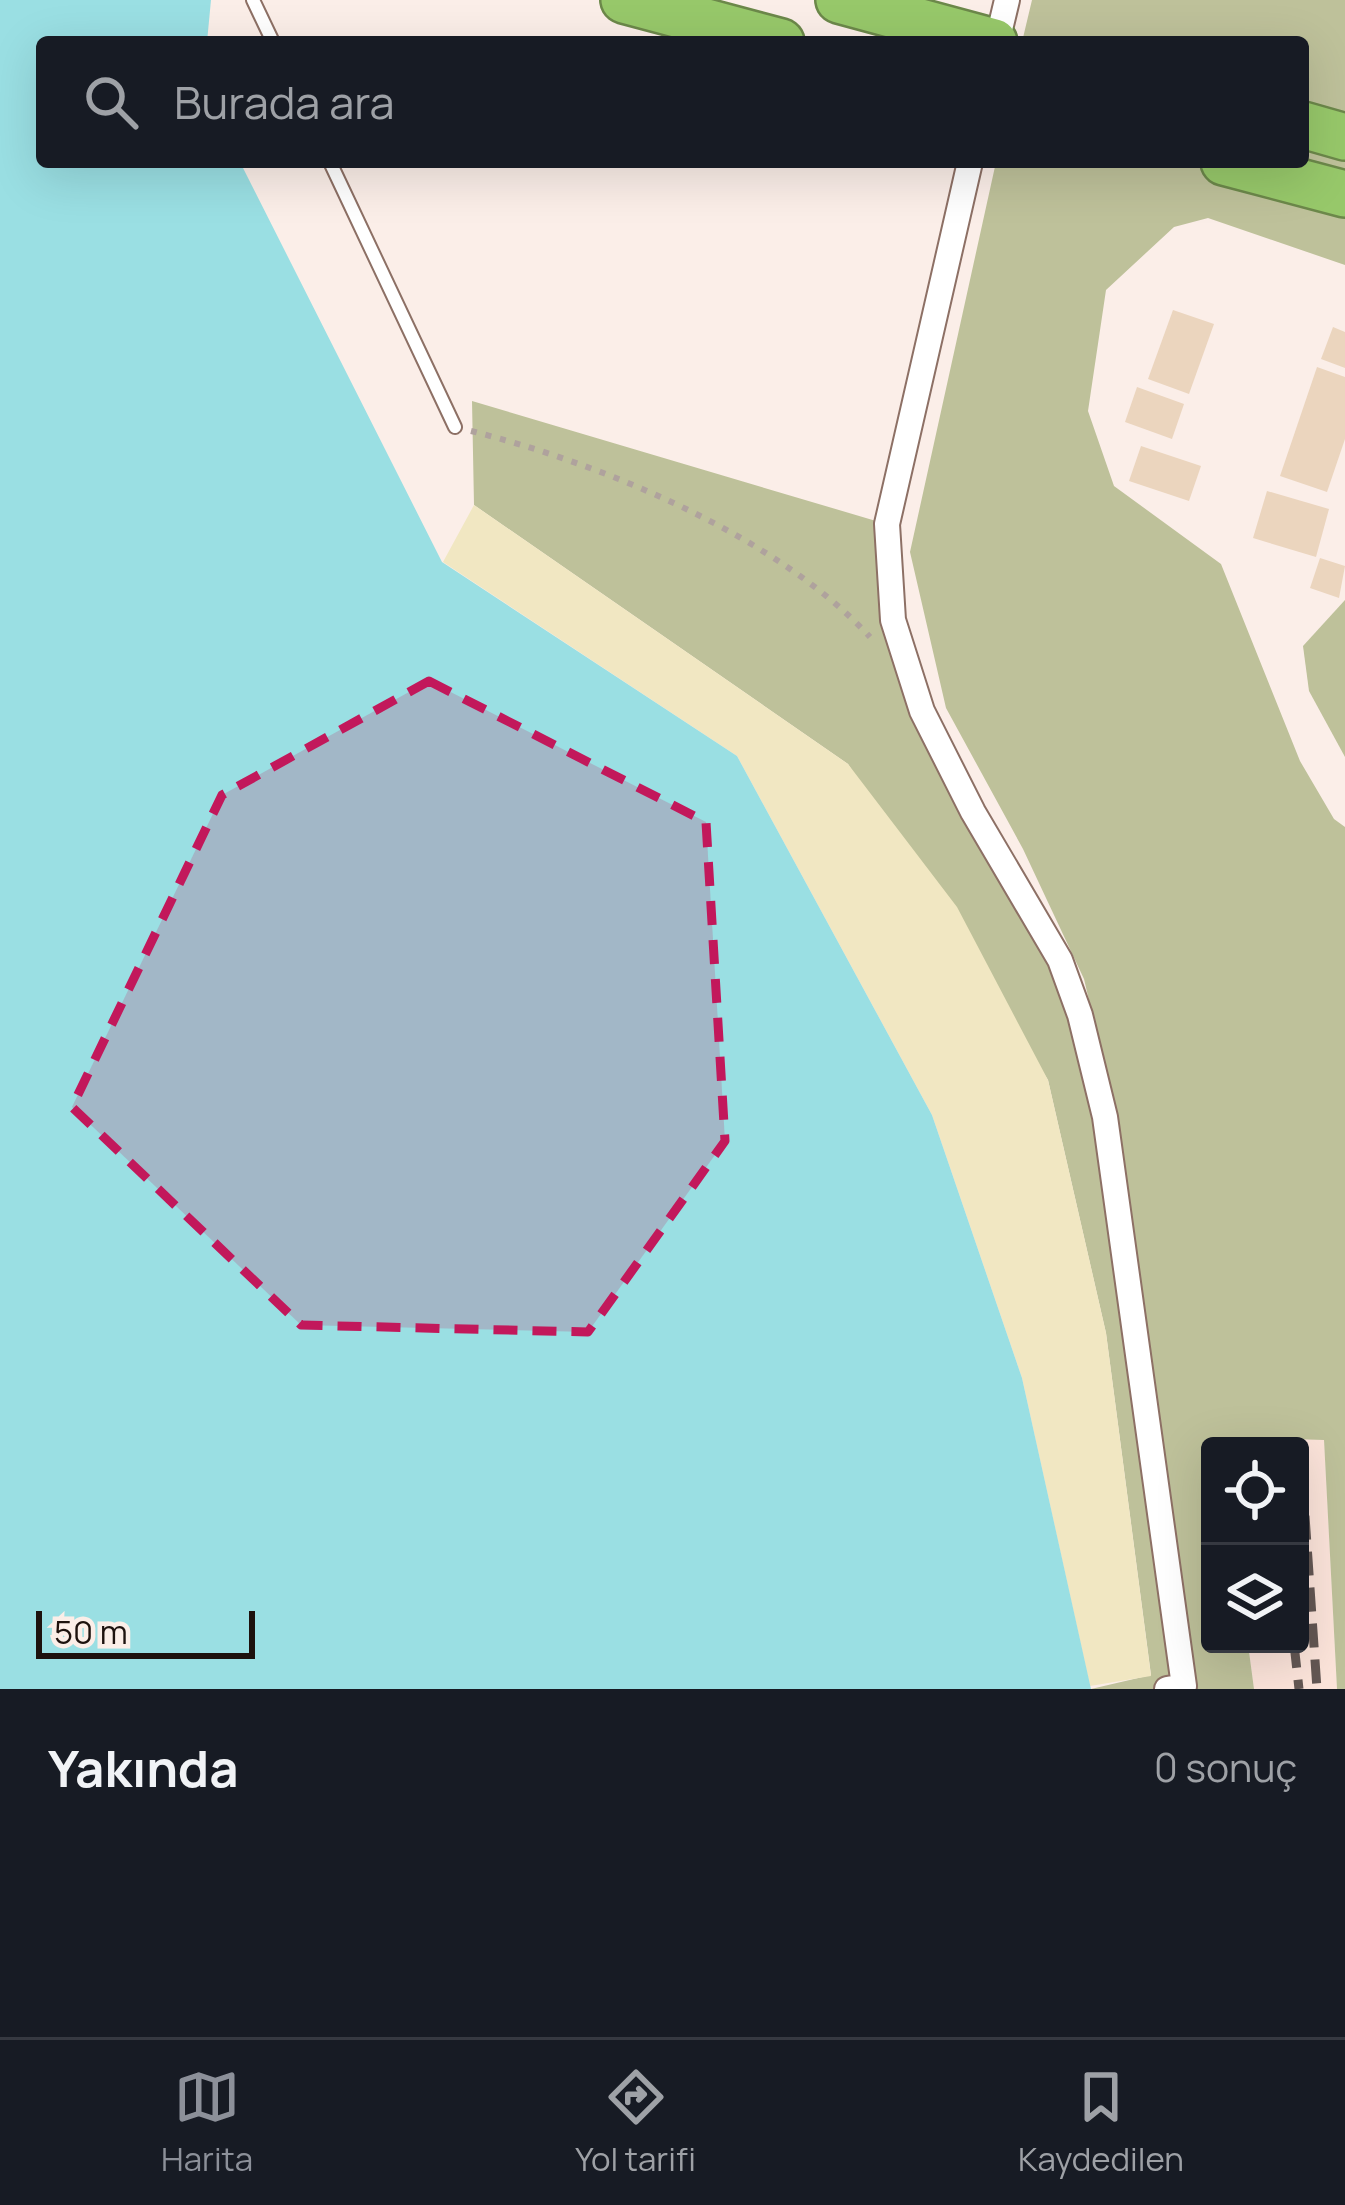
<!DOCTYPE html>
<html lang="tr">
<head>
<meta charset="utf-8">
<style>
  body { margin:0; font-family:Manrope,sans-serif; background:#20242c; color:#f1f3f6 }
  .controls { position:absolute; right:36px; bottom:36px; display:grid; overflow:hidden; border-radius:12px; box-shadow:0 12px 48px #0002 }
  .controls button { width:108px; height:108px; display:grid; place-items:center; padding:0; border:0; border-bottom:3px solid #363941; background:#171b24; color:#f1f3f6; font:60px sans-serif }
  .scale { position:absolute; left:36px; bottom:30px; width:219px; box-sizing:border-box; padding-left:12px; border:6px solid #1d120e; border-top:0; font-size:33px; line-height:42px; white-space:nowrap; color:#1d120e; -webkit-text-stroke:9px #fbeee8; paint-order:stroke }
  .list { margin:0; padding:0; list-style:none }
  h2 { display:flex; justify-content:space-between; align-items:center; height:156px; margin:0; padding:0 48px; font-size:51px }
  h2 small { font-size:39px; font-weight:400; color:#9ea1a6 }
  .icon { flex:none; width:66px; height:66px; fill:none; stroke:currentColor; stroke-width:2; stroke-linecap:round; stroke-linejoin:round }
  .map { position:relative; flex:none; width:1345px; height:1689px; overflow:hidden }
  .search { position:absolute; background:#171b24; box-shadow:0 12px 48px #0002; left:36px; right:36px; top:36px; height:132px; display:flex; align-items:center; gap:30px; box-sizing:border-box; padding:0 42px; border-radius:12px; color:#9ea1a6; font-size:45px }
  .sheet { height:348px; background:#171b24 }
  nav { display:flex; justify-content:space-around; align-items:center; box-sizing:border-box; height:168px; border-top:3px solid #363941; background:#171b24; font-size:33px; color:#9ea1a6 }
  nav a { display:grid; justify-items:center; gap:6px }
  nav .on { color:#8c9099 }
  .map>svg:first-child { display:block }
</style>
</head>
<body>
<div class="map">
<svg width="1345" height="1689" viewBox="0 0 1345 1689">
  <rect width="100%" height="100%" fill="#fbeee8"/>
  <polygon fill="#fce4da" points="1232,1437 1324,1439 1337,1689 1254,1689 1248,1644 1300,1644 1300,1446 1232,1446"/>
  <g fill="#bec19a">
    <polygon points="1032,0 1345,0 1345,265 1208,218 1174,227 1106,290 1088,411 1114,486 1221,564 1300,761 1334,819 1345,827 1345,1689 1337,1689 1324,1440 1233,1437 1232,1446 1210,1446 1210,1644 1248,1644 1254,1689 1191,1689 1112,1098 1084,979 1023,849 946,708 910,552 996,162 1303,162 1303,42 1022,42"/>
    <polygon points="472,401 876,521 882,621 1053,963 1100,1120 1180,1683 1160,1689 1091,1689 1151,1675 1106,1333 1048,1080 848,764 474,505"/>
    <polygon points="1345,600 1345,757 1309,691 1303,646"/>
  </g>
  <polygon fill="#f1e7c2" points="474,505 848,764 957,907 1048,1080 1106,1333 1151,1676 1090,1686 1022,1378 932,1115 737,756 443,562"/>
  <polygon fill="#9adfe3" points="0,0 211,0 207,42 42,42 42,162 240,162 442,562 737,756 932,1115 1022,1378 1091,1689 0,1689"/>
  <g fill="#ebd5be">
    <polygon points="1173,310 1214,324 1189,394 1148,379"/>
    <polygon points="1333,327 1345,332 1345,368 1321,359"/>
    <polygon points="1317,367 1345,377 1345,439 1327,492 1280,476"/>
    <polygon points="1137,387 1184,404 1172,439 1125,422"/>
    <polygon points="1141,446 1201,466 1189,501 1129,481"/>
    <polygon points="1267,491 1329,509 1316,557 1253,538"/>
    <polygon points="1320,558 1345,566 1339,598 1310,588"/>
  </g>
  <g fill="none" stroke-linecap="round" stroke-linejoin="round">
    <defs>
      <g id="lane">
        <polyline points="253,0 273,42"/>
        <polyline points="330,162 455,427"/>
      </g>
      <g id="street">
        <polyline points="997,42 1007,0"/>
        <polyline points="970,162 887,524 893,620 922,711 973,812 1060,960 1080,1015 1105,1117 1184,1686 1167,1689"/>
      </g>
      <g id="highway">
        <polyline points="624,0 781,42"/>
        <polyline points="839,0 994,42"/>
        <polyline points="1303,125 1345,137"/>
        <polyline points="1224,162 1345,194"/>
      </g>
    </defs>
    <use href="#lane" stroke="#8d7065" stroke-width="16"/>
    <use href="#street" stroke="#8d7065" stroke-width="28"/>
    <use href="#highway" stroke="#6c884a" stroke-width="50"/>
    <path stroke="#afa29d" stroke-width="6" stroke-dasharray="6 9" stroke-linecap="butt" d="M471 431C603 464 777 536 870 637"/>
    <use href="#lane" stroke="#fff" stroke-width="12"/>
    <use href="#street" stroke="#fff" stroke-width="24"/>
    <use href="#highway" stroke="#97c86a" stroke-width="45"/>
    <g stroke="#635753" stroke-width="9" stroke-dasharray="24 12" stroke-linecap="butt">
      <polyline points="1278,1443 1278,1446"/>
      <polyline points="1300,1444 1317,1689"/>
      <polyline points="1294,1644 1299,1689"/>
    </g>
  </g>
  <path fill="#c2185b" fill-opacity="0.2" stroke="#c2185b" stroke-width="9" stroke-dasharray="24 15" stroke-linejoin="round" d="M429 681 706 822 725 1141 588 1332 301 1325 72 1107 222 795Z"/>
</svg>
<div class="controls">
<button><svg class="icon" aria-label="locate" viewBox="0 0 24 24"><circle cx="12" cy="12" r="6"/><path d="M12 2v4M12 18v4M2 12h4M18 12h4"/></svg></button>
<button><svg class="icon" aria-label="layers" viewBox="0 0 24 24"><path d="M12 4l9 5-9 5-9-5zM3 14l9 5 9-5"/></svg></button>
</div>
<div class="scale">50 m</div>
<div class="search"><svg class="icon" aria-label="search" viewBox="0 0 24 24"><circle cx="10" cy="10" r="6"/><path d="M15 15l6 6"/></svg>Burada ara</div>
</div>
<section class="sheet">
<h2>Yakında<small>0 sonuç</small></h2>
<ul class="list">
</ul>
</section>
<nav>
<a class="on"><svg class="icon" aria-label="map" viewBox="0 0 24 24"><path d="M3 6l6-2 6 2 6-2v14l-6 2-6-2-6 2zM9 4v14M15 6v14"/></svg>Harita</a>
<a><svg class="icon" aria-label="directions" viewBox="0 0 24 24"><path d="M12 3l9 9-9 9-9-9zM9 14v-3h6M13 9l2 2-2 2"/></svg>Yol tarifi</a>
<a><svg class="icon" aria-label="saved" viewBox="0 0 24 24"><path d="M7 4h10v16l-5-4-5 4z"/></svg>Kaydedilen</a>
</nav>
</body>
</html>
